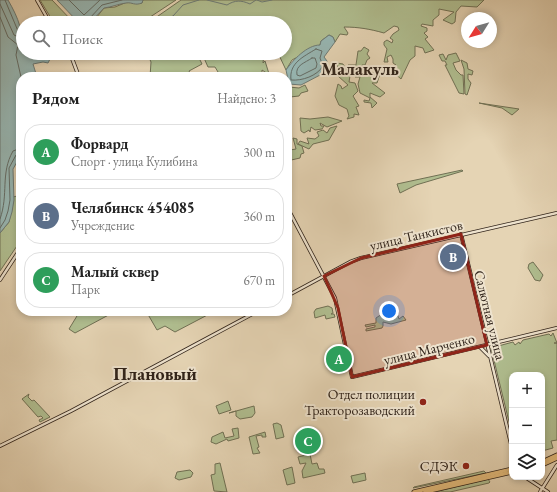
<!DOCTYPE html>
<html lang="ru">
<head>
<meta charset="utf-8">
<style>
  body { margin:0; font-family:"EB Garamond",serif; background:#f6f6f6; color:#222 }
  .controls { position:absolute; right:12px; bottom:12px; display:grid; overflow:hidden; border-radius:8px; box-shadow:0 2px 6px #0003 }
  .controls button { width:36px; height:36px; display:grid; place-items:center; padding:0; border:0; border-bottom:1px solid #e0e0e0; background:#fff; color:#222; font:20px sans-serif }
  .compass { position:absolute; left:461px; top:12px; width:36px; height:36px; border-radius:50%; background:#fff; box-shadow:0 2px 6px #0003; rotate:233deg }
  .you { position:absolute; left:389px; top:311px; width:14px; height:14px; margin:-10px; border:3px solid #fff; border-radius:50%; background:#1a73e8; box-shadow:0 0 0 6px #1a73e833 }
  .badge { display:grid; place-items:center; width:26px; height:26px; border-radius:50%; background:#7c3aed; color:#fff; font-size:13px; font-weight:700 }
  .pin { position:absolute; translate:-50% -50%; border:2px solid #fff; box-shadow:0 1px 4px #0006 }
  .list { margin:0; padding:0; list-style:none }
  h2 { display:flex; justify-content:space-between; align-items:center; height:52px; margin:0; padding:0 16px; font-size:17px }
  h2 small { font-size:13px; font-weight:400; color:#767676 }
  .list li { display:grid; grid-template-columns:26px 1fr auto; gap:12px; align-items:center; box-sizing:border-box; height:56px; margin:0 8px 8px; padding:0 8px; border:1px solid #e0e0e0; border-radius:16px }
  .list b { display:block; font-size:15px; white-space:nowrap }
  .list p { margin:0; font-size:13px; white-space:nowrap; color:#767676 }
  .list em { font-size:13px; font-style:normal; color:#767676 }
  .icon { flex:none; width:22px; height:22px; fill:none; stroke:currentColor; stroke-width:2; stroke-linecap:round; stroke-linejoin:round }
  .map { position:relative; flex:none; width:557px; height:492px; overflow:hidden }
  .search { position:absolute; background:#fff; box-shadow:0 2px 6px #0003; left:16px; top:16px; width:276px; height:44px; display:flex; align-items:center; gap:10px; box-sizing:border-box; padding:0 14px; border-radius:22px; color:#767676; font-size:15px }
  .panel { position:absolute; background:#fff; box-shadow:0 2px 6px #0003; left:16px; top:72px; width:276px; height:244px; border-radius:16px }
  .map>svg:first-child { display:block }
</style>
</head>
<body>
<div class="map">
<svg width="557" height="492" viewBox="0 0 557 492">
  <rect width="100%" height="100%" fill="#e5d4b4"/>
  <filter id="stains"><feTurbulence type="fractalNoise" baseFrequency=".005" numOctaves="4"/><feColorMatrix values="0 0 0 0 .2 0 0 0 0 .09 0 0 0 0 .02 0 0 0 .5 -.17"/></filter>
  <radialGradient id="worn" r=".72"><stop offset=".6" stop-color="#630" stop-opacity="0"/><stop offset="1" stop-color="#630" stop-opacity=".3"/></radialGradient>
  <g fill="#b0be90" stroke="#707054">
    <polygon points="40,0 52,0 74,23 54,23"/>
    <polygon points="143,0 176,0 141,23 92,23 104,8 115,7 127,2 142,3"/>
    <path d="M181 0H484L477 7 461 6 456 12 455 22 452 24 443 20 454 12 439 9V15L433 20V26L422 24 421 26 427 28V31L424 33 428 37 425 39 434 50 425 53 423 48 415 46V56L410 60 401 79 392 71V66L396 65 393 63V59L391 55 387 57 388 62H384L387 49 384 45V42L387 40 392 43 393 40 390 38 393 34 399 30 398 27 394 26 384 33C370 29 358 27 344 27L348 33 347 35 340 34 335 42 333 37 329 35 321 41 320 45 292 60 286 70 278 53H285V23H148Z"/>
    <path d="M364 47 369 50 367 54 370 58 367 60 365 65H362C365 71 375 74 380 74L377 83H372L385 93 380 97 370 93V97L377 103 372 108 371 103 364 102V100L369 101 370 98 360 93 358 84 360 77H355L354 73 357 70V67H354L351 72 348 65H356L358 51H361Z"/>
    <polygon points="147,53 264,53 263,63 265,61 270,77 267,77 268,74 262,70 262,73 252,77 221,77 215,67 208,67 204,58 198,56 202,64 189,71 192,77 150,77 151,62"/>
    <polygon points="456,53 460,61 453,63 456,70 461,75 463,75 464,94 459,93 445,65 447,65 445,61 442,61 439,55 443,54 446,60 448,55"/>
    <polygon points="461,60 467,63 468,69 473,71 472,75 468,74 468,79 471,83 467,95 465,94 464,69"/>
    <polygon points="337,63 343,64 350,76 349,82 355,83 358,91 353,96 359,106 356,107 359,115 354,114 354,117 347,119 349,116 347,109 339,105 335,96 338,84 341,86 342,89 348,85 338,76"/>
    <polygon points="305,85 308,91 301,93 299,96 290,97 289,95 290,91 287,89 289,87 299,88"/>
    <polygon points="479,103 519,109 512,115 502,108"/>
    <polygon points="328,117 342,121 327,127 320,123 321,126 324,126 322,129 315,130 311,127 310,132 309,130 304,133 301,131 300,118 310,119"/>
    <polygon points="337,126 329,140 313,144 309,149 298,144 300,141 309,144 307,138 315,139 319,136 317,132 323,130 327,133 330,128"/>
    <polygon points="293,138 297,139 297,144 302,146 304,153 301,154 300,158 287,161 287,155 289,154 287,148 290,150 296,149"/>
    <polygon points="462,170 463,171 416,185 400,193 397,184"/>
    <polygon points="21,195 21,240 0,271 0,233 9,222 13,197"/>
    <polygon points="533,262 543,275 540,281 535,280 528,268 529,264"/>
    <polygon points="328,306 332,308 333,313 331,314 334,314 335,317 326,319 325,315 315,318 314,312 316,309"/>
    <polygon points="396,310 399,319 403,316 406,320 391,324 383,322 383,326 382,328 366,331 366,329 375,327 375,325 366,327 365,325 376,323 376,318 382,314"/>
    <polygon points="80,311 116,311 75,333 69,329"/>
    <polygon points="146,311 215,311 175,332 165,326 157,330"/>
    <polygon points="553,333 557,343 554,343 557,343 557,440 551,441 553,448 542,451 542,375 512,375 512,434 491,348 513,342 515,345 519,342 520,344 523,340 549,334 551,336"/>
    <polygon points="342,348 346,368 336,371 331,350"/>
    <polygon points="29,394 28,397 32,401 34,400 50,417 40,422 39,420 43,418 41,416 38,417 22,399"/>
    <polygon points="228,401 231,410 219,414 216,406"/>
    <polygon points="254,406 255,413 252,417 240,419 236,416 236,411 229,413"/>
    <polygon points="277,423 281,425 284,437 276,439 273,424"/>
    <polygon points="238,428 239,438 228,441 227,439 216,444 211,442 212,437 223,432 225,438 234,436 232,429"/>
    <polygon points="265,432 266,437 262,437 262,435 256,436 259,447 257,448 260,453 253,454 249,437"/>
    <polygon points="313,433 315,445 305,447 303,442 301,443 300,438 304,436 306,438"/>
    <polygon points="310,454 312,464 317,463 319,469 324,469 325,473 303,478 302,471 306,463 300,464 298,457"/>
    <polygon points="220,463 227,492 214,491 211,475 215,474 215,464"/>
    <polygon points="292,467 295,483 287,485 283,470"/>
    <polygon points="190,470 193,473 191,477 179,480 175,478 177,472"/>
    <polygon points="484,471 486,473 413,488 414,487"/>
    <polygon points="365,473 366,480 353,483 351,476"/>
    <polygon points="488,479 490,482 489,483 450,492 434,492"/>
  </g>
  <g fill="#97b7b4" stroke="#6d7b76">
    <path d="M0 0H8C19 19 23 31 23 53H31L38 59 42 58 43 53H55L57 56 50 59 48 63 43 62 33 64 37 77H21V155L13 169 14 200 12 212 9 222 0 233Z"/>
    <path d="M57 0H143L142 3C134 6 133 2 126 3 118 4 112 7 104 8L90 23H79Z"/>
    <path d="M329 35 333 37 335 42 324 57 327 61V67L322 74 301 85 289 84 286 70C293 60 307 45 320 45L321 41Z"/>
  </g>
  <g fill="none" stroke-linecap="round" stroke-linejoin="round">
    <g stroke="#636c66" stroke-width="1">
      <polyline points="5,0 18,31 23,33"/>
      <polyline points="69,0 84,15 100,0"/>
      <polyline points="0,4 14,35 23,39"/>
      <polyline points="0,17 8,37 18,45 16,55 21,77"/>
      <polyline points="88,23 89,19 102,5 122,0"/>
      <path d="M316 49 322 51 320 58 323 66C317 76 302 81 291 80 289 63 303 57 316 49Z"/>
      <path d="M312 58H315L317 64 316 68 300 76 297 75C295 65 305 63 312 58Z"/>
      <path d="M0 219C9 194 0 174 13 151L21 148"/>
      <polyline points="0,228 5,220 8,211 10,200 9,168 16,155 21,153"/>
    </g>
    <g stroke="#6d7b76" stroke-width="1">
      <path d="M207 0 227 5C235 0 241 0 250 4L256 0"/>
      <polyline points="257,0 262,2 272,0"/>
      <polyline points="159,23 173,16 183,5 199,0"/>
    </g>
    <defs>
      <g id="secondary">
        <polyline points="37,0 50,23"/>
        <polyline points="70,53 79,77"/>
        <polyline points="287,207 335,298 352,377 557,328"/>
        <polyline points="461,234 512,448"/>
        <polyline points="0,280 21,248"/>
        <polyline points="287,296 350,262 361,258 557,213"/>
        <polyline points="480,347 489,356"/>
        <polyline points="0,446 71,411 258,311"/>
        <polyline points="525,477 548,492"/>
        <polyline points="540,492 557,465"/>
      </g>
      <g id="primary">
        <polyline points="542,462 557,455"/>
        <polyline points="542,465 557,458"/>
        <polyline points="414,492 512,469"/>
        <polyline points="425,492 512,472"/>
      </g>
    </defs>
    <use href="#secondary" stroke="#2f2219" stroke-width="4"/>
    <use href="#primary" stroke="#2f2219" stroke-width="5"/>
    <use href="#secondary" stroke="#eee3ce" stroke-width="2.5"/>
    <use href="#primary" stroke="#e2ba7a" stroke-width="3.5"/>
  </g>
  <path fill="#8f2418" fill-opacity="0.2" stroke="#8f2418" stroke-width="3" stroke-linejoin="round" d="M461 234 487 345 352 377 338 308 324 276 361 258Z"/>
  <g fill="#8f2418" stroke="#eee3ce" stroke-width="1.5">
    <circle cx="423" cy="402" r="4"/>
    <circle cx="466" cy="466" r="4"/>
  </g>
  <g text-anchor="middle" stroke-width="4" stroke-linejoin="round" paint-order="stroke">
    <g font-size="14" fill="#2f2219" stroke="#eee3ce">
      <text transform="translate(416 235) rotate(-13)" y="5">улица Танкистов</text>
      <text transform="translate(490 315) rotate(76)" y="5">Салютная улица</text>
      <text transform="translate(429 349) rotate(-14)" y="5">улица Марченко</text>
    </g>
    <g font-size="14" fill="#2f2219" stroke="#eee3ce" text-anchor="end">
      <text x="415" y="399">Отдел полиции<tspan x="415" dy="16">Тракторозаводский</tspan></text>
      <text x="458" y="471">СДЭК</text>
    </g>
    <g font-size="18" font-weight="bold" fill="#2f2219" stroke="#eee3ce">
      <text x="360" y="75">Малакуль</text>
      <text x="155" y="380">Плановый</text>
    </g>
  </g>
  <rect width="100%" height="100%" filter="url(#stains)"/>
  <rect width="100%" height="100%" fill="url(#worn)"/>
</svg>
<div class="controls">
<button>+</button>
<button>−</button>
<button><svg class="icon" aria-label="layers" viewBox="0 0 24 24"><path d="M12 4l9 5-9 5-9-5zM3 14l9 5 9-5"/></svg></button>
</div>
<svg class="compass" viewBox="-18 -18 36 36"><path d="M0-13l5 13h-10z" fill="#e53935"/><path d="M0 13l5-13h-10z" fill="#767676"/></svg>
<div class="you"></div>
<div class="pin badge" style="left:339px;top:359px;background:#2e9e5b">A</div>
<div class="pin badge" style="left:453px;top:257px;background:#5c6f8a">B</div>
<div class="pin badge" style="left:308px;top:441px;background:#2e9e5b">C</div>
<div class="search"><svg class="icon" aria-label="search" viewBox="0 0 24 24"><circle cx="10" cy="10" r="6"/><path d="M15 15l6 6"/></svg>Поиск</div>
<section class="panel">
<h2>Рядом<small>Найдено: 3</small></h2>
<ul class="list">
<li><span class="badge" style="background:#2e9e5b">A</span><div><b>Форвард</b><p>Спорт · улица Кулибина</p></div><em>300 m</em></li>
<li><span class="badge" style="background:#5c6f8a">B</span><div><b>Челябинск 454085</b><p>Учреждение</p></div><em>360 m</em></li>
<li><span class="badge" style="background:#2e9e5b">C</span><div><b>Малый сквер</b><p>Парк</p></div><em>670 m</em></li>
</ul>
</section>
</div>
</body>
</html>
